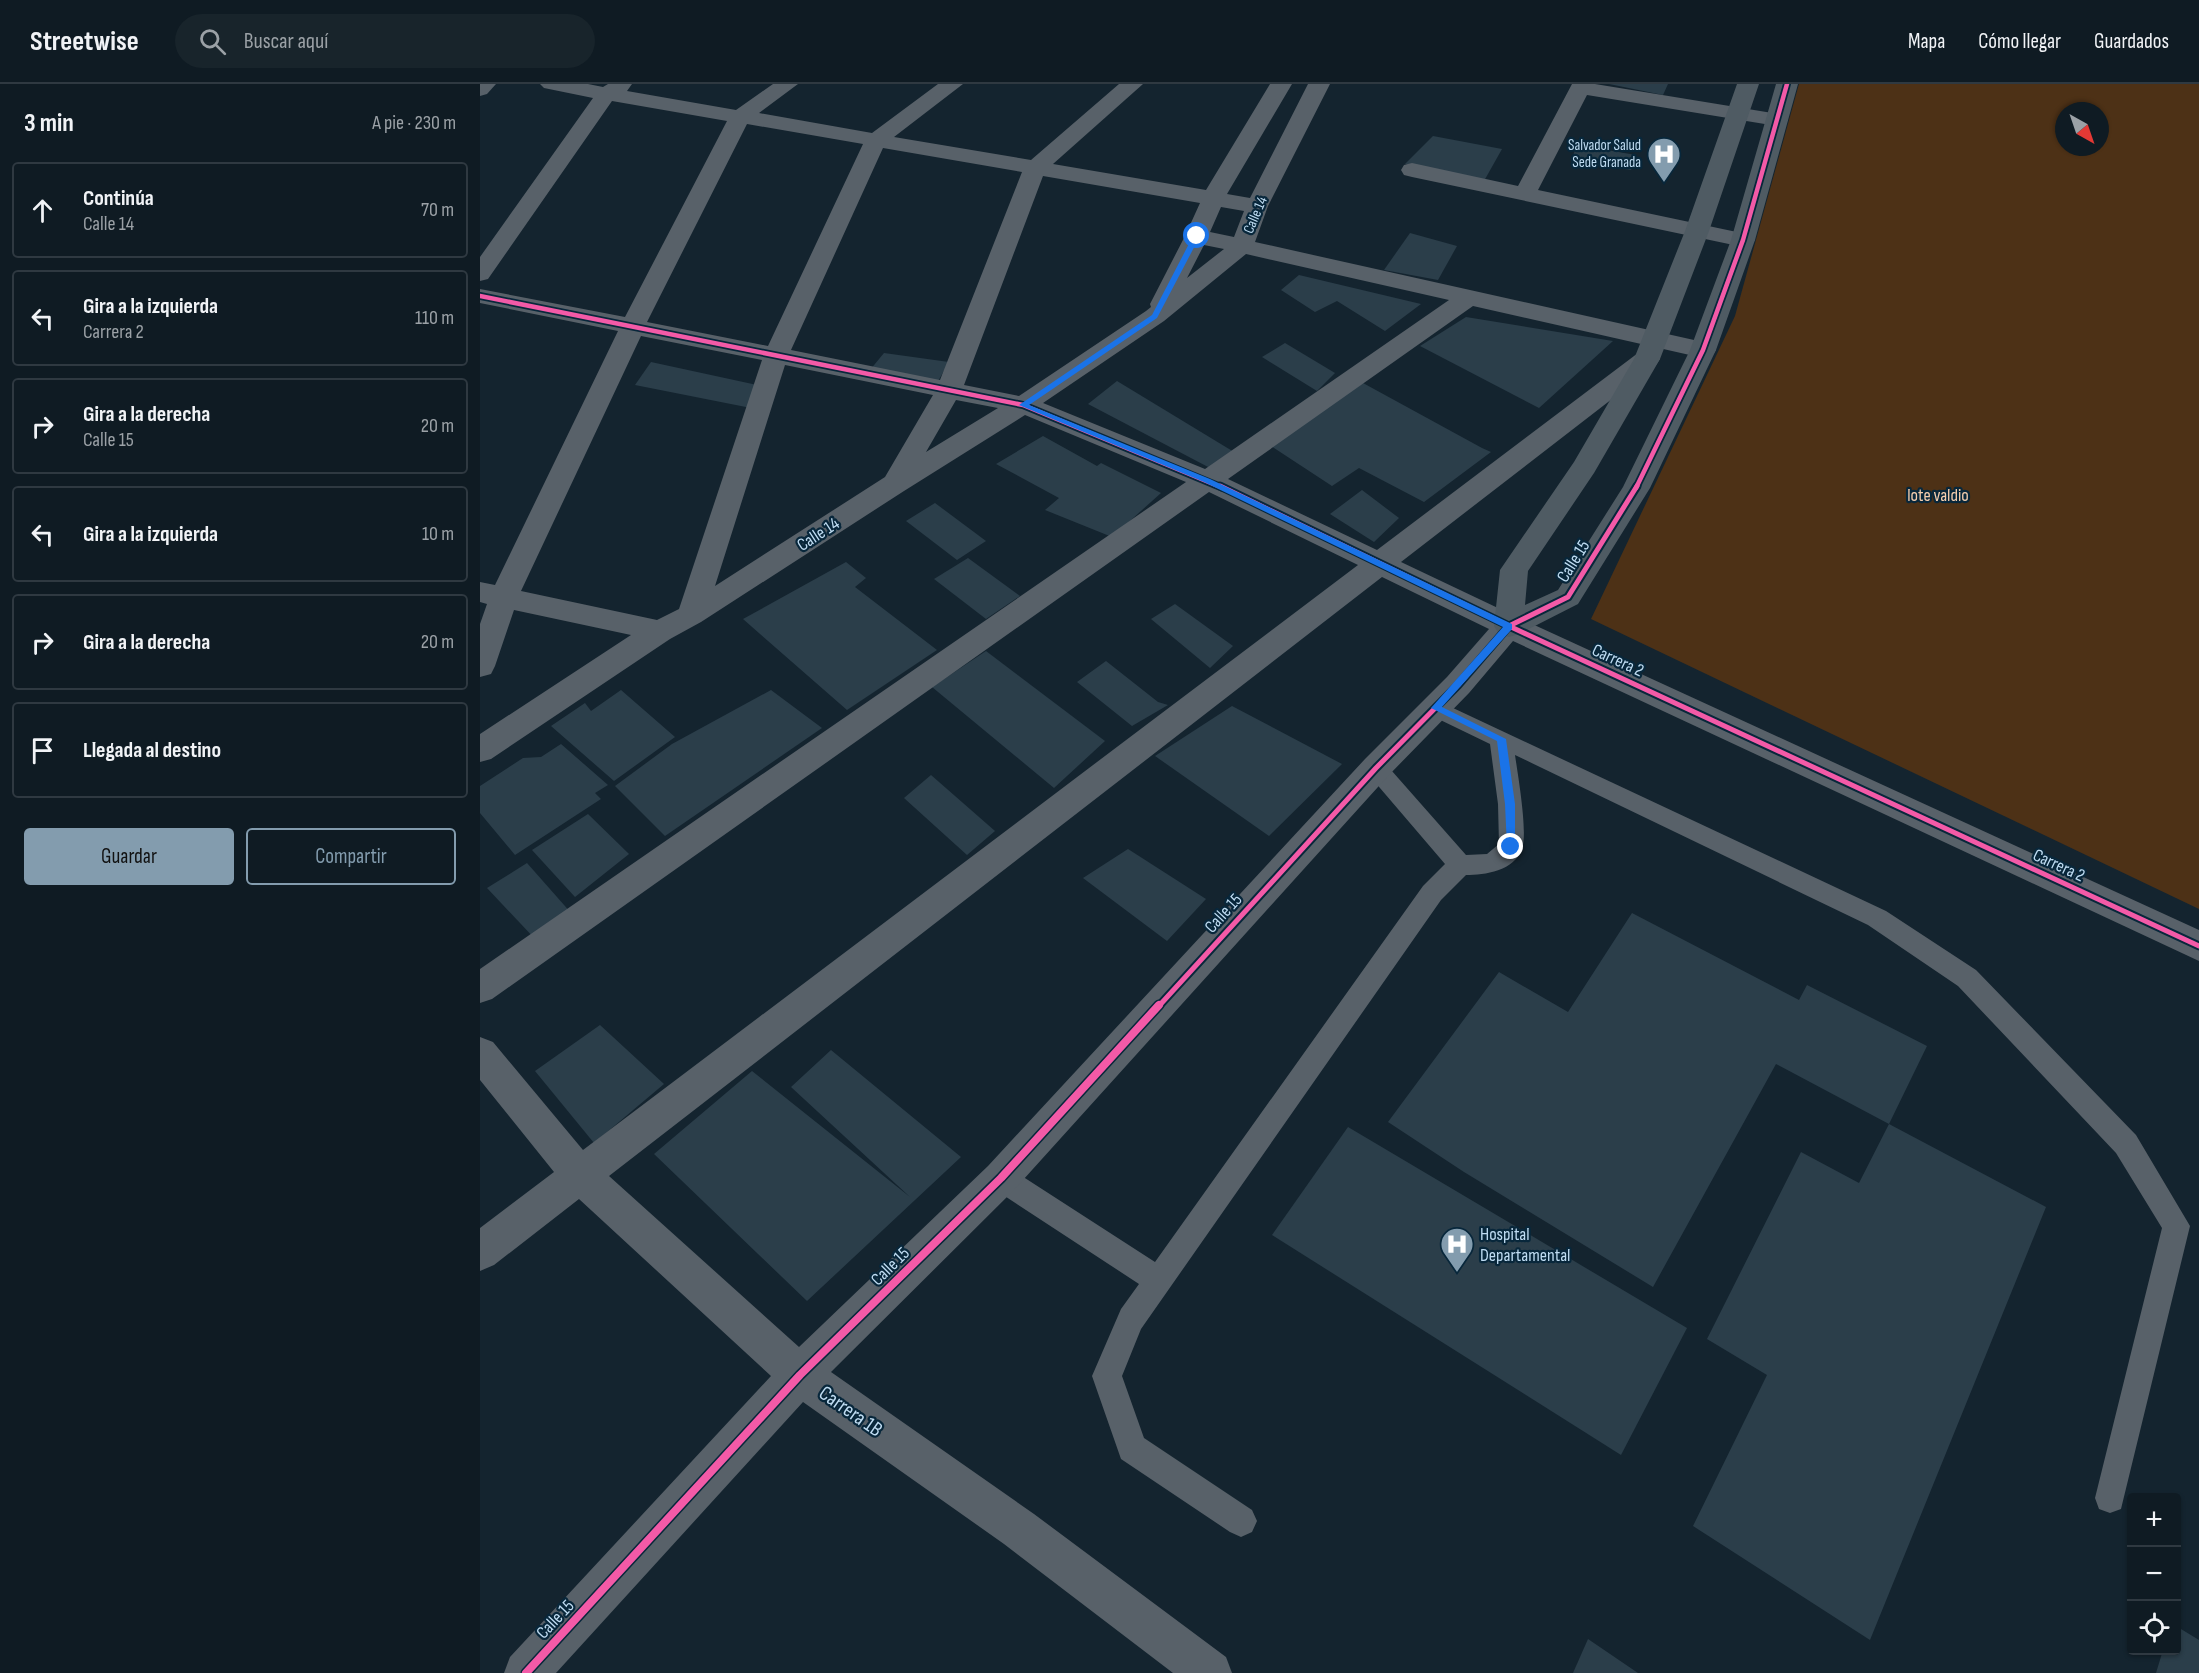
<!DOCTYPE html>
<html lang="es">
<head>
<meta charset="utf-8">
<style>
  body { margin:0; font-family:"Sofia Sans Condensed",sans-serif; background:#18242b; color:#f1f3f6 }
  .controls { position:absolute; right:18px; bottom:18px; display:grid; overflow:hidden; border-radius:6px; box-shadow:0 2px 4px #0004 }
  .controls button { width:54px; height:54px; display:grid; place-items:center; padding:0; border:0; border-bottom:2px solid #2f3941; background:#0f1b23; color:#f1f3f6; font:30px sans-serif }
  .compass { position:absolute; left:1575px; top:18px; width:54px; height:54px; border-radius:50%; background:#0f1b23; box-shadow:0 2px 4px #0004; rotate:140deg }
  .stop { position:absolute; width:18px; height:18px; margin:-14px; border:4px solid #1a73e8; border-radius:50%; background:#fff }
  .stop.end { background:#1a73e8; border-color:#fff; box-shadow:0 2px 6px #0008 }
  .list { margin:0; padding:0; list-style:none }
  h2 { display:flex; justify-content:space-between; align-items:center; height:78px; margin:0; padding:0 24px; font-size:26px }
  h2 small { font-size:20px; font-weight:400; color:#9ba1a6 }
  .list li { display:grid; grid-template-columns:39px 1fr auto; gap:18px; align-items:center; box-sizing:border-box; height:96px; margin:0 12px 12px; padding:0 12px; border:2px solid #2f3941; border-radius:6px }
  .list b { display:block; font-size:22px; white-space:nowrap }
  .list p { margin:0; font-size:20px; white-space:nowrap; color:#9ba1a6 }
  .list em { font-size:20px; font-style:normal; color:#9ba1a6 }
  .actions { display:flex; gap:12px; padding:18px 24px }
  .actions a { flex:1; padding:14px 0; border:2px solid #839cae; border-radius:6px; text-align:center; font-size:21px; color:#839cae }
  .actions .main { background:#839cae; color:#111 }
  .icon { flex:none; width:33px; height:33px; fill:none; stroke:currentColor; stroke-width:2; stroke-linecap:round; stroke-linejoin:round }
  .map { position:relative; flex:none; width:1719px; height:1589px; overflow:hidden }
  header { display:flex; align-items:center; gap:36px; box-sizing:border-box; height:84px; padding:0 30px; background:#0f1b23; border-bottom:2px solid #2f3941 }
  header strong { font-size:28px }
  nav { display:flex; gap:33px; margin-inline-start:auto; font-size:21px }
  .search { width:420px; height:54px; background:#18242b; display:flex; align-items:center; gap:15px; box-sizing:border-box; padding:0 21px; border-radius:33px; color:#9ba1a6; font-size:22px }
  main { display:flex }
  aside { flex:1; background:#0f1b23 }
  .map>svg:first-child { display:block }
</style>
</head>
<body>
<header>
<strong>Streetwise</strong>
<div class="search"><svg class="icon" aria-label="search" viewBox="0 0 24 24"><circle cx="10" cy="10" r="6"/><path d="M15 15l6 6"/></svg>Buscar aquí</div>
<nav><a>Mapa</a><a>Cómo llegar</a><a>Guardados</a></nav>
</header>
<main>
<aside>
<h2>3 min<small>A pie · 230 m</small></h2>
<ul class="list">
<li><svg class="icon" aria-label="ahead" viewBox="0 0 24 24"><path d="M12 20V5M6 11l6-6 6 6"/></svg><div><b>Continúa</b><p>Calle 14</p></div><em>70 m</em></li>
<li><svg class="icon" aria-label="left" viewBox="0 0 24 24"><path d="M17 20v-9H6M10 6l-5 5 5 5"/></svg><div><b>Gira a la izquierda</b><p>Carrera 2</p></div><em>110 m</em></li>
<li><svg class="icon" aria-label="right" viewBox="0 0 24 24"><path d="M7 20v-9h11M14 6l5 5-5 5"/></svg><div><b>Gira a la derecha</b><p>Calle 15</p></div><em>20 m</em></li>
<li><svg class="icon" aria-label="left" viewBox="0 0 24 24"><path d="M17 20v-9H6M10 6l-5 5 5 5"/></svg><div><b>Gira a la izquierda</b></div><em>10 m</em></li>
<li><svg class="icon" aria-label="right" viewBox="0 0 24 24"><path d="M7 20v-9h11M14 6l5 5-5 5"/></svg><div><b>Gira a la derecha</b></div><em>20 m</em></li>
<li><svg class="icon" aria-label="arrive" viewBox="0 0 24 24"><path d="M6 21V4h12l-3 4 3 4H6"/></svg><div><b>Llegada al destino</b></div></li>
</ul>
<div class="actions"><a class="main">Guardar</a><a>Compartir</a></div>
</aside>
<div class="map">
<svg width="1719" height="1589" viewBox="0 0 1719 1589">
  <rect width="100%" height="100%" fill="#14242f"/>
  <path fill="#4d3116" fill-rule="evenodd" d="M1319 0H1719V825L1111 535 1255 232ZM1584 27H1620V63H1584Z"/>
  <g fill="#2b3e4a">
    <polygon points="1129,0 1188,0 1183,11"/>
    <polygon points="953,52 1022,65 1004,97 925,80"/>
    <polygon points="1097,61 1156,71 1151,86 1091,77"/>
    <polygon points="930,149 977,162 958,196 904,186"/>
    <polygon points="819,191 941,220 905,247 857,217 835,228 801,206"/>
    <polygon points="986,233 1133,257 1059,324 940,262"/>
    <polygon points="805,259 855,289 837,307 782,273"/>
    <polygon points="404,269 469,278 457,299 390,286"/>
    <polygon points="171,278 286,303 271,324 155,301"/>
    <polygon points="637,297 754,368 730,384 608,320"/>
    <polygon points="883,299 1002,364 1011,368 944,418 879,384 852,402 791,362"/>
    <polygon points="563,352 617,382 621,379 681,409 632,453 565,426 579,414 516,380"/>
    <polygon points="882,406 919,434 894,458 850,430"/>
    <polygon points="455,419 506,457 477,476 426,437"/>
    <polygon points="488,474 540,512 506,535 454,495"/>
    <polygon points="366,478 386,494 375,503 457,566 367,626 263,535"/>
    <polygon points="695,520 753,562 730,584 671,535"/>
    <polygon points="506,567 625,657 574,704 452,603"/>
    <polygon points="626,577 678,618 688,621 652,642 597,598"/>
    <polygon points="141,606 195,653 134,697 71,642 105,619 111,627"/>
    <polygon points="291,606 342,644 185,752 135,702 192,660"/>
    <polygon points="752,622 862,680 789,752 675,672"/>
    <polygon points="81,660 128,701 115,709 121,715 35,771 0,729 0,702 43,674 61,673"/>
    <polygon points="451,691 515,747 487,771 424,714"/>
    <polygon points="108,730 149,770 95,813 52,766"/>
    <polygon points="648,765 726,815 687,857 603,794"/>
    <polygon points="47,779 92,830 55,855 7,804"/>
    <polygon points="1152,829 1319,916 1327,901 1447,962 1409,1040 1296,980 1173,1203 984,1088 908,1038 1019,888 1088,928"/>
    <polygon points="120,941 184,1000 114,1059 55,987"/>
    <polygon points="351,966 481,1073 327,1217 174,1070 272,987 430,1113 311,1003"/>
    <polygon points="1409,1040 1566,1123 1390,1556 1213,1442 1287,1291 1227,1255 1321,1068 1379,1099"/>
    <polygon points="868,1043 1207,1244 1141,1371 792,1151"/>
    <polygon points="1696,1542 1719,1556 1719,1589 1676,1589 1683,1566 1696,1566"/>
    <polygon points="1108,1555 1158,1589 1093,1589"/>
  </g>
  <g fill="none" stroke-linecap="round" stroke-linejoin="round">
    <path fill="#586169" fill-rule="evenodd" d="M956 616 1406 827 1496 886 1656 1051 1710 1142 1641 1425 1630 1429 1619 1425 1615 1414 1682 1144 1636 1069 1478 902 1388 841 1035 671C1038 692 1048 748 1042 765 1034 787 1005 791 986 791L961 816 661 1245 642 1292 664 1354 772 1426 777 1437 772 1448 761 1453 750 1448 641 1375 612 1292 641 1225 659 1200 511 1103 507 1094 511 1085 521 1081 531 1085 675 1178 943 802 965 780 888 690 885 684 888 678 896 675 904 678 986 771 1007 770 1019 760 1018 720 1010 660 948 630 945 624 948 618Z"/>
    <g fill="#586169" fill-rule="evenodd">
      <polygon points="0,0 16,0 7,10 0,12"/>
      <path d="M60 0H108L123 3 128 0H152L147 7 256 26 293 0H318L279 29 392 49 458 0H483L414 53 551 76 639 0H663L573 80 726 106 790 0H812L747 110 770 114 828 0H850L788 122 775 158 1223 258 1232 260 1236 266 1232 272 1223 274 993 222 748 395 897 466 1158 269 1167 267 1176 269 1180 275 1176 281 921 478 1039 534 1719 846V877L1033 557 989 609 907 693 534 1106 351 1288 554 1430 746 1573 752 1589H693L524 1460 323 1318 76 1589H24L30 1573 291 1292 99 1115 14 1181 0 1187V1144L74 1088 0 996V953L13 958 103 1066 878 481 729 408 12 915 0 919V885L706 398 545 331 424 407 221 538 190 555 11 675 0 678V650L151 551 34 526 15 582 11 590 0 593V540L7 520 0 518V498L15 501 138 247 0 219V205L145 233 247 37 132 17 8 195 0 197V173L113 14 64 4ZM267 40 383 60 288 262 167 238ZM403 64 542 88 460 296 311 266ZM563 92 720 119 705 152 670 220 671 223 666 227 539 312 484 301ZM741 123 764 127 754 153 730 148ZM724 161 744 165 707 194ZM766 170 969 216 725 385 563 319 684 237ZM161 252 282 276 199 525 177 536 41 507ZM305 281 453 311 405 393 235 502ZM476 316 518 324 446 368ZM902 493 1009 545 967 593 885 675 508 1082 319 1263 129 1092Z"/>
      <polygon points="1092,0 1115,0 1305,31 1308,36 1305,41 1297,42 1107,11 1058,106 1271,151 1275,156 1271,161 1263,163 932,93 924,91 921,86 924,81 932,79 1038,102"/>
    </g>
    <polygon fill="#4f5b63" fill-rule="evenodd" points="1257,0 1279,0 1229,147 1180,275 1114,389 1048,487 1045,521 1078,506 1143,403 1210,266 1251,156 1296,0 1318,0 1275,156 1236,266 1170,404 1098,520 1039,550 1029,553 1019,550 1014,542 1020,486 1094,378 1154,275 1205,147"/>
    <defs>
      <g id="cycleway-far2">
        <polyline points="0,212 543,321 743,404"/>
        <polyline points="1156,404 1223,266 1263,156 1307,0"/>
      </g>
      <g id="cycleway-far1">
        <polyline points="740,402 1029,542 1719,862"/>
        <polyline points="678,923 896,684 978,601 1029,542 1088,513 1157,402"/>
      </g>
      <polyline id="cycleway" points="46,1589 320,1291 521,1094 679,921"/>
    </defs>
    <use href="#cycleway-far2" stroke="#08273b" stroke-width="8"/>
    <use href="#cycleway-far1" stroke="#08273b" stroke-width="9"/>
    <use href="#cycleway" stroke="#08273b" stroke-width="11"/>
    <use href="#cycleway-far2" stroke="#f35aa7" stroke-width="4.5"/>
    <use href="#cycleway-far1" stroke="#f35aa7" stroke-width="5"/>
    <use href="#cycleway" stroke="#f35aa7" stroke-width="8"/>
  </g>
  <polygon fill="#1a73e8" points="717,150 720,152 677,234 549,321 730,395 1032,540 1032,545 962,623 1026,655 1035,720 1035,766 1031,767 1027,763 1025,720 1017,657 951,624 1023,543 724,398 539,321 672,231 713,152"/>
  <defs>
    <symbol id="hospital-pin" viewBox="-11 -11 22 30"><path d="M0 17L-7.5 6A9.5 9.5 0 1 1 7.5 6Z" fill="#839cae" stroke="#08273b"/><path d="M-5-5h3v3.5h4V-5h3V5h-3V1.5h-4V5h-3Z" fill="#fff"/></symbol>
  </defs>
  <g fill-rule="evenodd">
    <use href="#hospital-pin" x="1165" y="51" width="38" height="52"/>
    <use href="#hospital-pin" x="958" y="1141" width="38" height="52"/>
  </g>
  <g text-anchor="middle" stroke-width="4.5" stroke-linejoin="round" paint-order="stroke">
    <g font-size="15" fill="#bfdcf2" stroke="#08273b" text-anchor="end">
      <text x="1161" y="66">Salvador Salud<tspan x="1161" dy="17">Sede Granada</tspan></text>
    </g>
    <g font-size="15" fill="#bfdcf2" stroke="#08273b">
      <text transform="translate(775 131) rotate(-67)" y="5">Calle 14</text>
    </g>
    <g font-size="18" fill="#f5ceae" stroke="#08273b">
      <text x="1458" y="417">lote valdio</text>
    </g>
    <g font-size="18" fill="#bfdcf2" stroke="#08273b">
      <text transform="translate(338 450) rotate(-33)" y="6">Calle 14</text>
      <text transform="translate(1093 477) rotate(-58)" y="6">Calle 15</text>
      <text transform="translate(1138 576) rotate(25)" y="6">Carrera 2</text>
      <text transform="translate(1579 781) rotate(25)" y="6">Carrera 2</text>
      <text transform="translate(743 829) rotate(-48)" y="6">Calle 15</text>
      <text transform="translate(410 1182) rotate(-45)" y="6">Calle 15</text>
      <text transform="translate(75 1535) rotate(-47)" y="6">Calle 15</text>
    </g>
    <g font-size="18" fill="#bfdcf2" stroke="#08273b" text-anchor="start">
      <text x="1000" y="1156">Hospital<tspan x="1000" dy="21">Departamental</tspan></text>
    </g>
    <g font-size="21" fill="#bfdcf2" stroke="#08273b">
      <text transform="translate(371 1327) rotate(35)" y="7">Carrera 1B</text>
    </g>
  </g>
</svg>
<div class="controls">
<button>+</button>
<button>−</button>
<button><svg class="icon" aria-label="locate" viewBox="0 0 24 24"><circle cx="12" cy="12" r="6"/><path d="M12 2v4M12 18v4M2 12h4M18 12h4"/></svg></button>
</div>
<svg class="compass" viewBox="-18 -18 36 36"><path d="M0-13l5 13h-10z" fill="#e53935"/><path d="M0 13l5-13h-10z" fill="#9ba1a6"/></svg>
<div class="stop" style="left:717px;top:152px"></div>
<div class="stop end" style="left:1031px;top:763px"></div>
</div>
</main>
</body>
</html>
